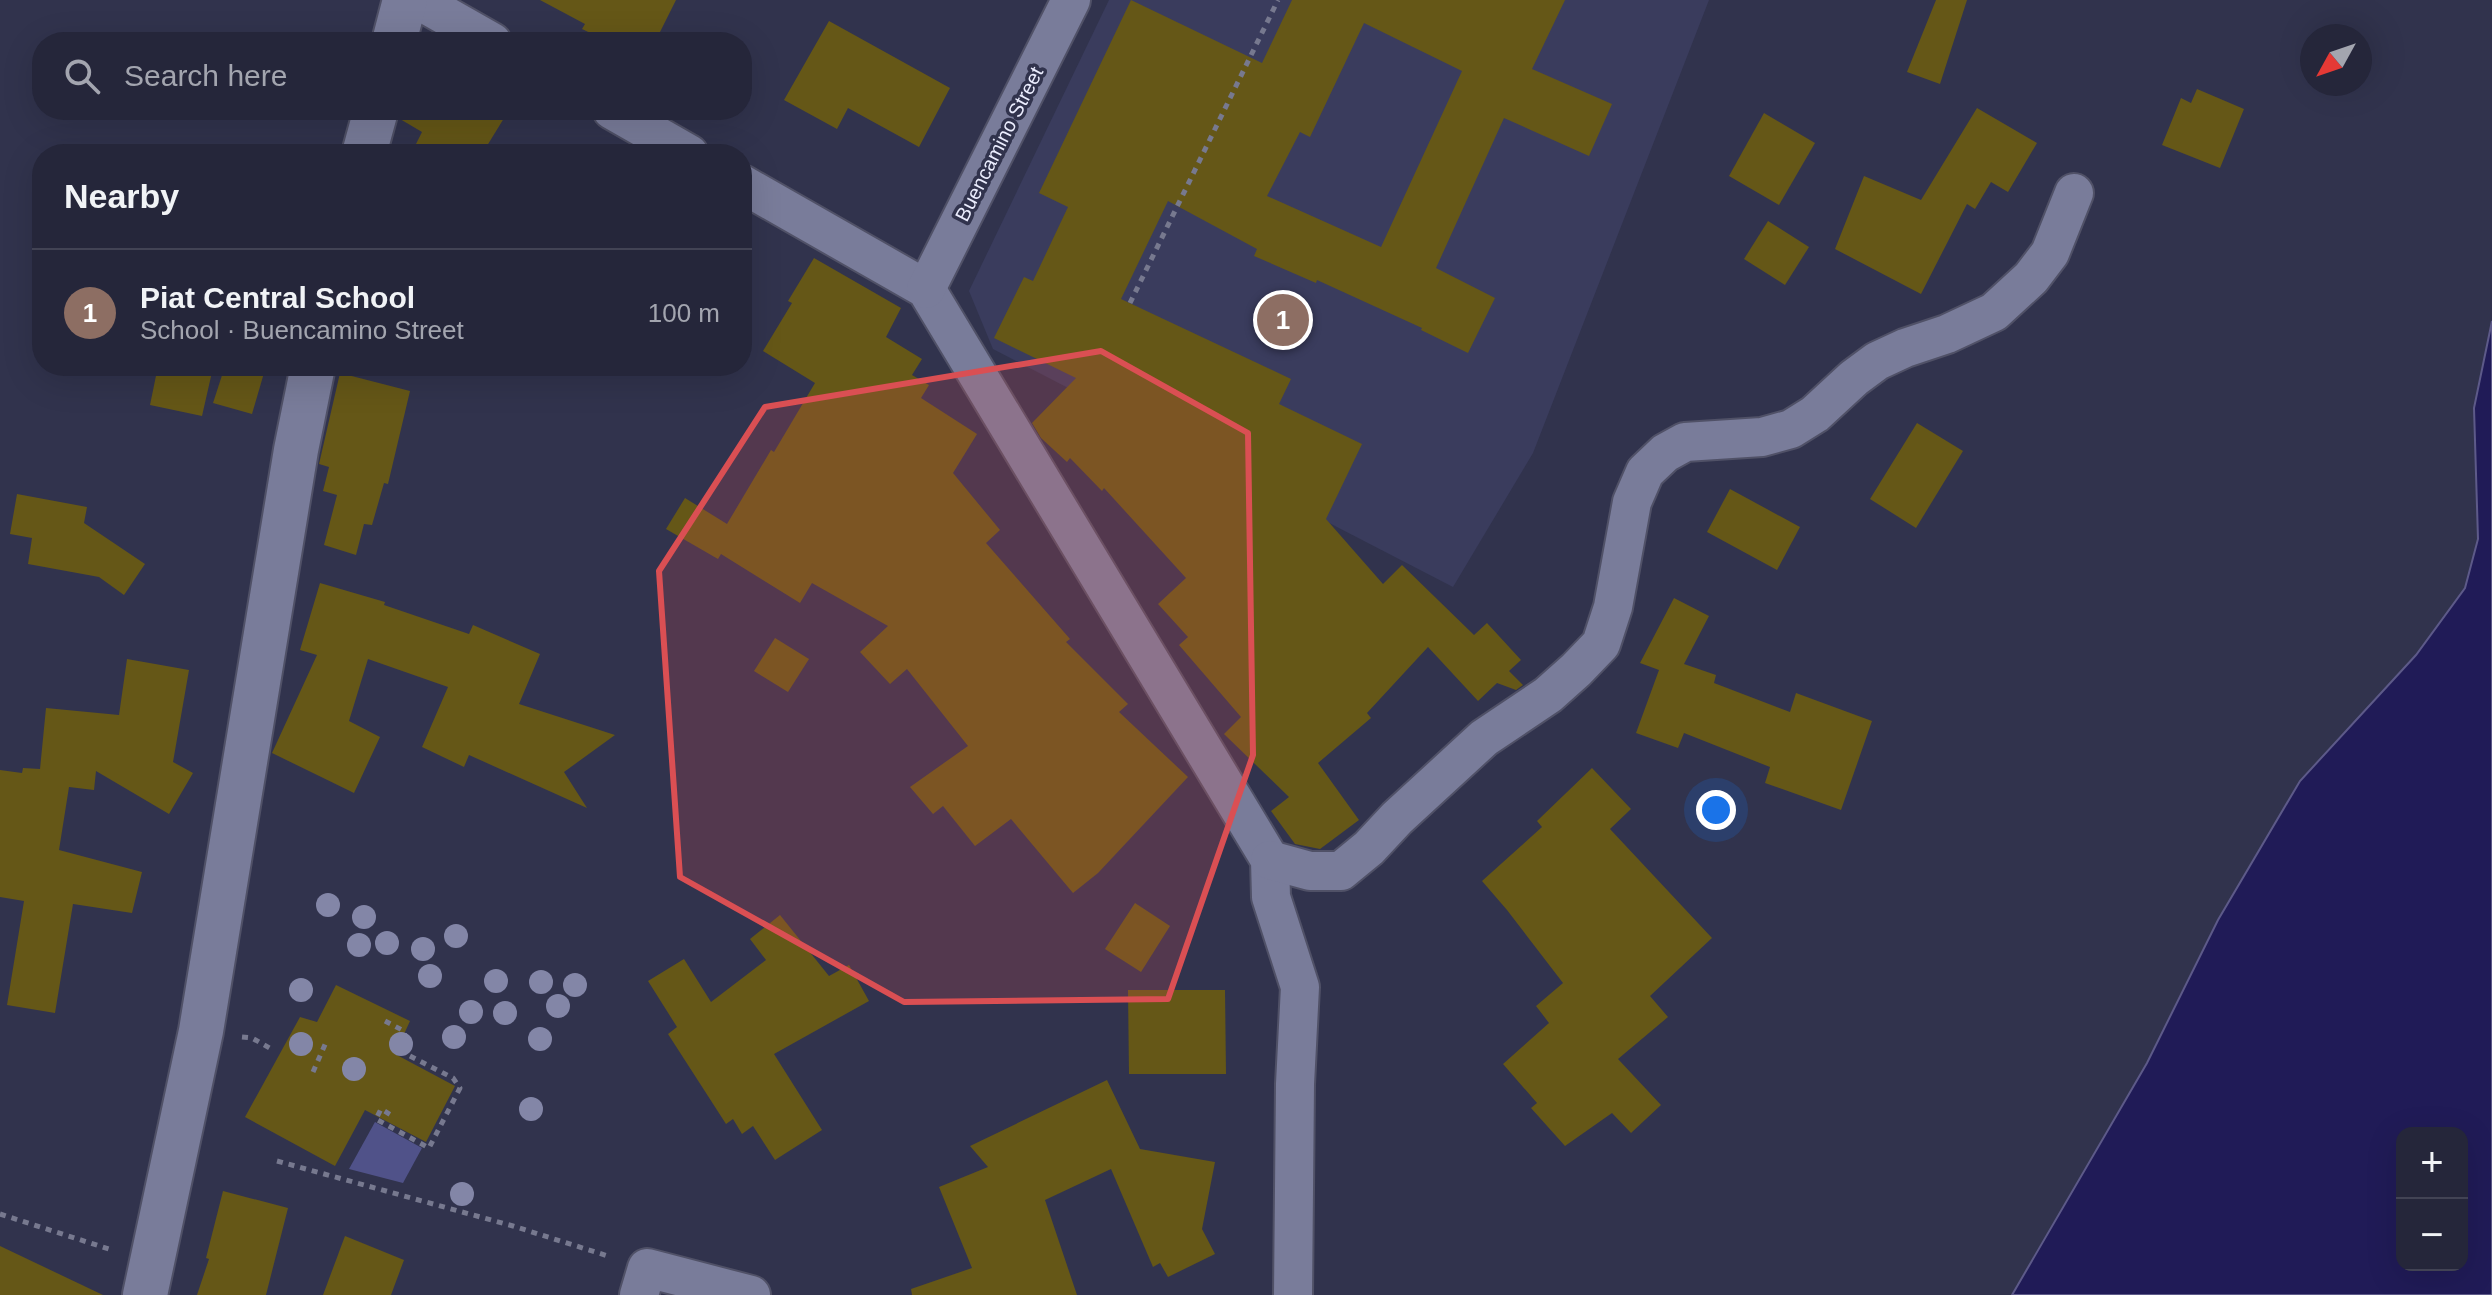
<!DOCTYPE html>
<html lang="en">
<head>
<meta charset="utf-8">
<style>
  body { margin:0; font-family:Helvetica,sans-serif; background:#2d2e42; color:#f1f3f6 }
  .controls { position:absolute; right:24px; bottom:24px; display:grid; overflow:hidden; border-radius:16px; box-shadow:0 8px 32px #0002 }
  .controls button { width:72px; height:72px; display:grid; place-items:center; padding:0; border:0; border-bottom:2px solid #424354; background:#25263a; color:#f1f3f6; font:40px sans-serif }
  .compass { position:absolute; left:2300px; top:24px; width:72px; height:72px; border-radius:50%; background:#25263a; box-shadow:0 8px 32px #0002; rotate:230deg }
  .you { position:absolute; left:1716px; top:810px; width:28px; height:28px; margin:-20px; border:6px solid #fff; border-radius:50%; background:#1a73e8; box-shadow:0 0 0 12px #1a73e833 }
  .badge { display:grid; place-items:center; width:52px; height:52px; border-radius:50%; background:#d3b635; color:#fff; font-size:26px; font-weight:700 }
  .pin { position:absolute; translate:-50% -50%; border:4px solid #fff; box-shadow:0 2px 8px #0006 }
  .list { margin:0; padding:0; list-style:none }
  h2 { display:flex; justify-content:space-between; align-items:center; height:104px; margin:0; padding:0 32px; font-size:34px }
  h2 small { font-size:26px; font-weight:400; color:#a3a5af }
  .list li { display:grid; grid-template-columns:52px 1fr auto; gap:24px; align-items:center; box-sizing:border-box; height:128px; padding:0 32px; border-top:2px solid #424354 }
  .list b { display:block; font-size:30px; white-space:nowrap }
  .list p { margin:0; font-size:26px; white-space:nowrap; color:#a3a5af }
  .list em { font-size:26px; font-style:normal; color:#a3a5af }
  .icon { flex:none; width:44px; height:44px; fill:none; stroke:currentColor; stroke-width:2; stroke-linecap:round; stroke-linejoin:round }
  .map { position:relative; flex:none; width:2492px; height:1295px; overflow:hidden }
  .search { position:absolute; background:#25263a; box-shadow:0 8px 32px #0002; left:32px; top:32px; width:720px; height:88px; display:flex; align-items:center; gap:20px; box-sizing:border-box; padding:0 28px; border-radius:32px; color:#a3a5af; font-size:30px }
  .panel { position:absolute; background:#25263a; box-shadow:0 8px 32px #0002; left:32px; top:144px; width:720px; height:232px; border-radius:32px }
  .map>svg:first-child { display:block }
</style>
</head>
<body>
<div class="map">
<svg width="2492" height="1295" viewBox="0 0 2492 1295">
  <rect width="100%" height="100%" fill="#31334d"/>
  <polygon fill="#3a3c5d" points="1109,0 1709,0 1533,453 1453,587 993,349 969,291"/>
  <polygon fill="#505289" points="375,1122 422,1148 403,1183 349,1169"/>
  <path fill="#201b57" stroke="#5d5a89" stroke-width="2" fill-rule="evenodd" d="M2492 321V1295H2012L2147 1063 2218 920 2300 781 2416 655 2465 588 2478 539 2474 408ZM2402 1133H2462V1265H2402Z"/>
  <g fill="#655717" fill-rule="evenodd">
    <polygon points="540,0 676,0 655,42 609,42 582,29 585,24"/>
    <path d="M1131 0 1262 63 1292 0H1565L1532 69 1612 104 1589 156 1504 118 1436 268 1495 298 1468 353 1421 330 1422 328 1317 280 1316 283 1254 256 1257 249 1168 201 1121 299 1291 379 1279 404 1362 444 1326 519 1383 584 1402 565 1474 635 1487 623 1521 660 1509 671 1523 685 1516 690 1497 683 1478 701 1428 647 1367 713 1371 718 1318 763 1359 820 1320 849 1295 844 1271 811 1289 797 1224 734 1241 717 1179 645 1188 637 1158 604 1186 578 1104 488 1102 491 1070 458 1067 462 1041 438 1032 423 1076 378 994 338 1024 277 1033 281 1068 207 1039 193ZM1364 23 1462 71 1381 247 1267 196 1300 132 1310 137Z"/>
    <polygon points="1936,0 1967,0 1940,84 1907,72"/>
    <polygon points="829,21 950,88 919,147 848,108 837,129 784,100"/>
    <polygon points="2197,89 2244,109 2220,168 2162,145 2181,98 2191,103"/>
    <polygon points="1977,108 2037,143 2008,192 1991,182 1975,209 1967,204 1921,294 1835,249 1864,176 1921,200"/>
    <polygon points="400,110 509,110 482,154 411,154 422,132 400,119"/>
    <polygon points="1764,113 1815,143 1779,205 1729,176"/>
    <polygon points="1768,221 1809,247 1785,285 1744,259"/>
    <polygon points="814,258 901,308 886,337 922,359 912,375 929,385 921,398 977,434 953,473 1000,530 986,543 1070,639 1066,642 1128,704 1119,712 1188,777 1098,873 1073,893 1011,819 975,846 943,806 933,814 910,787 968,746 907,669 890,684 860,652 888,626 812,583 800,603 721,554 718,559 666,529 685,498 727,524 771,450 774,452 815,383 763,351 792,303 788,301"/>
    <polygon points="158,366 184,366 212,372 202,416 150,405"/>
    <polygon points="225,366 266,366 252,414 213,403"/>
    <polygon points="340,373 410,391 388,484 384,483 372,525 364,524 356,555 324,545 337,495 323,491 329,467 319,464"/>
    <polygon points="1917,423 1963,451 1916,528 1870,499"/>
    <polygon points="1730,489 1800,527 1777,570 1707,532"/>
    <polygon points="17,494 87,507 84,523 145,564 124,595 99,577 28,564 32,538 10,534"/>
    <polygon points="320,583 385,602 384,605 469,634 473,625 540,654 519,704 615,735 564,772 587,808 469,755 464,767 422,747 448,687 368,659 349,721 380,737 354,793 272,753 317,655 300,650"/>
    <polygon points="1674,598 1709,616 1684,664 1716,675 1714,683 1790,712 1796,693 1872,721 1841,810 1765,783 1770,767 1684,733 1678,748 1636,733 1659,670 1640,663"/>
    <polygon points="775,638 809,659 788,692 754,671"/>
    <polygon points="127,659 189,670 173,762 193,773 169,814 96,771 94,790 69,787 59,850 142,872 132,913 73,904 55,1013 7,1005 24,901 0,897 0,770 22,773 23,768 40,769 46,708 119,715"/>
    <polygon points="1592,768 1631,809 1610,829 1712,938 1650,996 1668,1017 1618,1059 1661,1105 1631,1133 1612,1113 1565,1146 1531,1108 1537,1103 1503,1064 1549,1023 1536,1006 1563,983 1507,910 1482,881 1542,827 1537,821"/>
    <polygon points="1135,903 1170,926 1141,972 1105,949"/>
    <polygon points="780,915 829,976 849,965 869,1001 774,1054 822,1130 775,1160 753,1126 742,1134 733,1119 726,1124 668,1034 677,1027 648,981 684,959 711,1002 766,960 750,939"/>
    <polygon points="336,985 410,1021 395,1054 455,1086 426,1142 365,1110 335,1166 245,1117 300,1017 317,1022"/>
    <polygon points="1128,990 1225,990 1226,1074 1129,1074"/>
    <polygon points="1107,1080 1140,1149 1215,1162 1202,1229 1215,1254 1168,1277 1160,1263 1153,1267 1111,1169 1045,1200 1077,1295 912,1295 911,1289 972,1268 939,1187 988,1167 970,1146"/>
    <polygon points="223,1191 288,1208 266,1295 197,1295 209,1259 206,1258"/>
    <polygon points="345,1236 404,1260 391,1295 323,1295"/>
    <polygon points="0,1246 103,1295 0,1295"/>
  </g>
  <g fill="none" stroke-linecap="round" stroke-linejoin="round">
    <defs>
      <g id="street">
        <polyline points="418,0 492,42"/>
        <polyline points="612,110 689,154"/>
        <polyline points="742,184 926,289 1270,860 1271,897 1300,987 1295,1084 1293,1295"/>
        <polyline points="926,289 1071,0"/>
        <polyline points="1270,860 1310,871 1341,871 1369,848 1397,818 1484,738 1548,695 1576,670 1601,644 1613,607 1632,502 1645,472 1665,453 1685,442 1762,437 1791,429 1815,414 1854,378 1877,361 1905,348 1947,334 1994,312 2031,278 2050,253 2074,193"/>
        <polyline points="639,1295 647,1268 751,1295"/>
      </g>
      <g id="secondary">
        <polyline points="394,42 405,0"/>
        <polyline points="364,154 376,110"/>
        <polyline points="145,1295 201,1031 296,450 313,366"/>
      </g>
    </defs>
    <use href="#street" stroke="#505167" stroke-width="42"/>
    <use href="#secondary" stroke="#505167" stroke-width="48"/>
    <g stroke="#77798f" stroke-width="5" stroke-dasharray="6 6" stroke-linecap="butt">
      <polyline points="1130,303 1278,0"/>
      <polyline points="385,1021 404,1031 408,1055 453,1078 460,1088 429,1148 376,1119 381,1109 391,1115"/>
      <polyline points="242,1037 252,1038 273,1050"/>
      <polyline points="313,1072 327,1040"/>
      <polyline points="277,1161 513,1226 608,1256"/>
      <polyline points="0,1214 112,1250"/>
    </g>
    <use href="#street" stroke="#797c9a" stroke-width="38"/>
    <use href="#secondary" stroke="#797c9a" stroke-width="44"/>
  </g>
  <g fill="#8386a7">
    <circle cx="328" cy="905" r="12"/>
    <circle cx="364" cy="917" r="12"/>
    <circle cx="456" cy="936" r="12"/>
    <circle cx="387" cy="943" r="12"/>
    <circle cx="359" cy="945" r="12"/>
    <circle cx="423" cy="949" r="12"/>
    <circle cx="430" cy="976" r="12"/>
    <circle cx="496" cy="981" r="12"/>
    <circle cx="541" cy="982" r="12"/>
    <circle cx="575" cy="985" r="12"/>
    <circle cx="301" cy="990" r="12"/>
    <circle cx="558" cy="1006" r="12"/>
    <circle cx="471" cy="1012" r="12"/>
    <circle cx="505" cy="1013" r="12"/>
    <circle cx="454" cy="1037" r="12"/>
    <circle cx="540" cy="1039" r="12"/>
    <circle cx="301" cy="1044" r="12"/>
    <circle cx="401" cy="1044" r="12"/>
    <circle cx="354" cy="1069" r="12"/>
    <circle cx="531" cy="1109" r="12"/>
    <circle cx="462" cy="1194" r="12"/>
  </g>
  <path fill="#da4f53" fill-opacity="0.2" stroke="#da4f53" stroke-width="6" stroke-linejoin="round" d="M1101 351 1248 433 1253 755 1168 999 904 1002 680 877 659 571 765 407Z"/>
  <g text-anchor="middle" stroke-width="7" stroke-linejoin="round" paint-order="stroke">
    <g font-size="20" fill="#ebedfe" stroke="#31334d">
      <text transform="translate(999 144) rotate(-63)" y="7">Buencamino Street</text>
    </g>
  </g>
</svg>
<div class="controls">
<button>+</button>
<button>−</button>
</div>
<svg class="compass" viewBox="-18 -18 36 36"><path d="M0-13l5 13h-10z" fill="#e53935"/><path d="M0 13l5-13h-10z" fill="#a3a5af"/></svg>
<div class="you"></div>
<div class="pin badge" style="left:1283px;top:320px;background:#8d6e63">1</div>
<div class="search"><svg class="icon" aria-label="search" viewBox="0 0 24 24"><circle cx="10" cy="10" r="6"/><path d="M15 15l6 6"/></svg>Search here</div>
<section class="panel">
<h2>Nearby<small></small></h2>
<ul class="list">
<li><span class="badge" style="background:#8d6e63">1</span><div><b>Piat Central School</b><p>School · Buencamino Street</p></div><em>100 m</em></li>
</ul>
</section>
</div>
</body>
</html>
